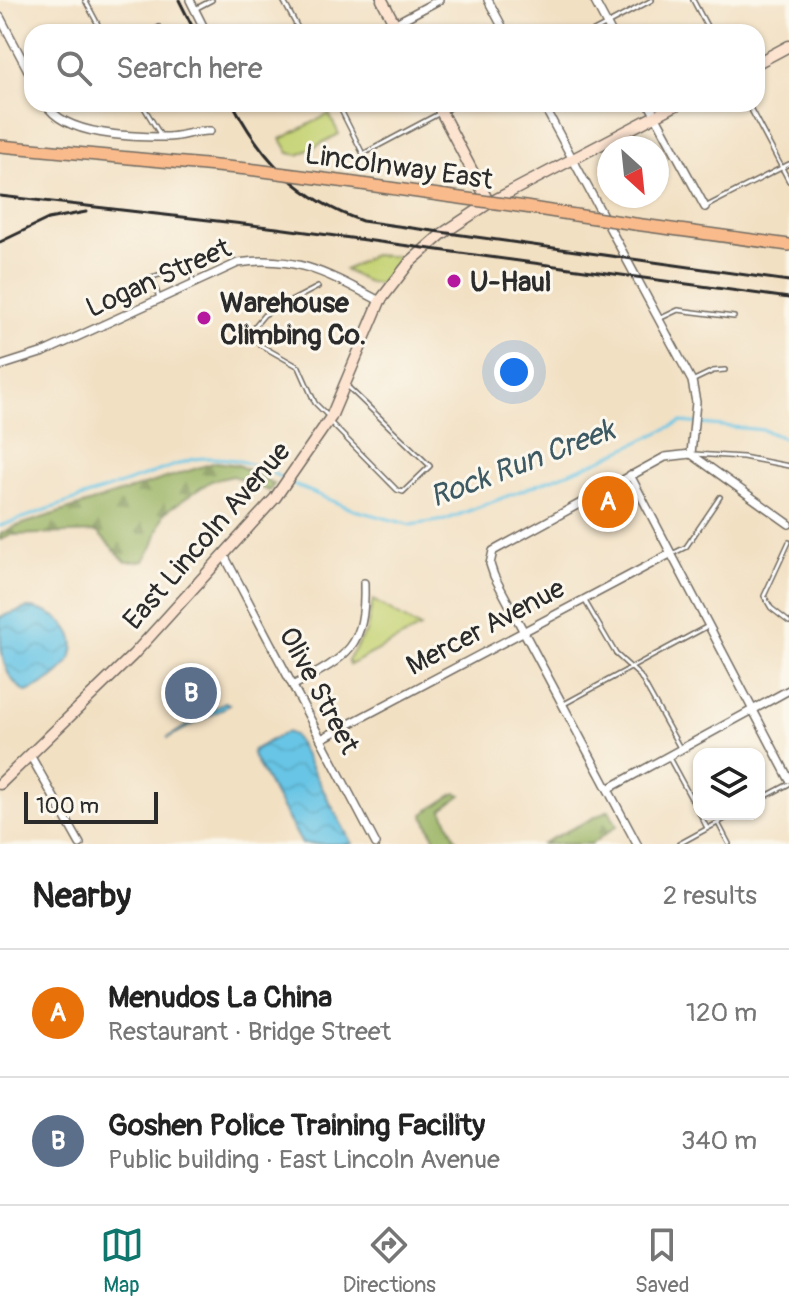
<!DOCTYPE html>
<html lang="en">
<head>
<meta charset="utf-8">
<style>
  body { margin:0; font-family:Pangolin,sans-serif; background:#f2f2f2; color:#222 }
  .controls { position:absolute; right:24px; bottom:24px; display:grid; overflow:hidden; border-radius:16px; box-shadow:0 2px 6px #0004 }
  .controls button { width:72px; height:72px; display:grid; place-items:center; padding:0; border:0; border-bottom:2px solid #e0e0e0; background:#fff; color:#222; font:40px sans-serif }
  .compass { position:absolute; left:597px; top:136px; width:72px; height:72px; border-radius:50%; background:#fff; box-shadow:0 2px 6px #0004; rotate:153deg }
  .scale { position:absolute; left:24px; bottom:20px; width:134px; box-sizing:border-box; padding-left:8px; border:4px solid #2b2b2b; border-top:0; font-size:22px; line-height:28px; white-space:nowrap; color:#2b2b2b; -webkit-text-stroke:6px #fbf7ec; paint-order:stroke }
  .you { position:absolute; left:514px; top:372px; width:28px; height:28px; margin:-20px; border:6px solid #fff; border-radius:50%; background:#1a73e8; box-shadow:0 0 0 12px #1a73e833 }
  .badge { display:grid; place-items:center; width:52px; height:52px; border-radius:50%; background:#0f766e; color:#fff; font-size:26px; font-weight:700 }
  .pin { position:absolute; translate:-50% -50%; border:4px solid #fff; box-shadow:0 2px 8px #0006 }
  .list { margin:0; padding:0; list-style:none }
  h2 { display:flex; justify-content:space-between; align-items:center; height:104px; margin:0; padding:0 32px; font-size:34px }
  h2 small { font-size:26px; font-weight:400; color:#767676 }
  .list li { display:grid; grid-template-columns:52px 1fr auto; gap:24px; align-items:center; box-sizing:border-box; height:128px; padding:0 32px; border-top:2px solid #e0e0e0 }
  .list b { display:block; font-size:30px; white-space:nowrap }
  .list p { margin:0; font-size:26px; white-space:nowrap; color:#767676 }
  .list em { font-size:26px; font-style:normal; color:#767676 }
  .icon { flex:none; width:44px; height:44px; fill:none; stroke:currentColor; stroke-width:2; stroke-linecap:round; stroke-linejoin:round }
  .map { position:relative; flex:none; width:789px; height:844px; overflow:hidden }
  .search { position:absolute; background:#fff; box-shadow:0 2px 6px #0004; left:24px; right:24px; top:24px; height:88px; display:flex; align-items:center; gap:20px; box-sizing:border-box; padding:0 28px; border-radius:24px; color:#767676; font-size:30px }
  .sheet { height:360px; background:#fff }
  nav { display:flex; justify-content:space-around; align-items:center; box-sizing:border-box; height:112px; border-top:2px solid #e0e0e0; background:#fff; font-size:22px; color:#767676 }
  nav a { display:grid; justify-items:center; gap:4px }
  nav .on { color:#0f766e }
  .map>svg:first-child { display:block }
</style>
</head>
<body>
<div class="map">
<svg width="789" height="844" viewBox="0 0 789 844">
  <defs>
    <pattern id="forest-firs" width="22" height="20" patternUnits="userSpaceOnUse" patternTransform="scale(2)"><rect width="22" height="20" fill="#9cb566"/><path d="M5 1l3.5 6h-7zM16 11l3.5 6h-7z" fill="#7f9354"/></pattern>
    <pattern id="water-waves" width="16" height="10" patternUnits="userSpaceOnUse" patternTransform="scale(2)"><rect width="16" height="10" fill="#67c5e5"/><path d="M0 5q4-4 8 0t8 0" fill="none" stroke="#5aa9c5"/></pattern>
  </defs>
  <rect width="100%" height="100%" fill="#fbf7ec"/>
  <filter id="ink" filterUnits="userSpaceOnUse"><feTurbulence type="fractalNoise" baseFrequency=".0125" numOctaves="2"/><feDisplacementMap in="SourceGraphic" scale="16" xChannelSelector="R" yChannelSelector="G"/><feConvolveMatrix kernelMatrix="1 2 1 2 8 2 1 2 1" color-interpolation-filters="sRGB"/></filter>
  <filter id="wash" filterUnits="userSpaceOnUse"><feTurbulence type="fractalNoise" baseFrequency=".006" numOctaves="4" result="noise"/><feDisplacementMap in="SourceGraphic" scale="32" xChannelSelector="R" yChannelSelector="G"/><feGaussianBlur stdDeviation="1.8" result="paint"/><feColorMatrix in="noise" values="0 0 0 0 0 0 0 0 0 0 0 0 0 0 0 0 0 1.4 0 .05"/><feComposite in="paint" operator="in"/></filter>
  <g filter="url(#wash)">
    <rect width="100%" height="100%" fill="#f2e0c3"/>
    <g fill="#c6d374" stroke="#787f50" stroke-width="2">
      <polygon points="329,114 339,134 299,155 289,153 281,139"/>
      <polygon points="373,255 403,257 380,284 367,282 345,270"/>
      <polygon points="373,600 420,628 350,665 348,660 366,632"/>
    </g>
    <g fill="url(#forest-firs)" stroke="#647048" stroke-width="2">
      <polygon points="216,462 238,465 274,484 269,491 233,476 211,481 164,513 153,546 144,561 126,562 97,532 11,535 0,540 0,534 14,527"/>
      <polygon points="455,793 461,795 442,809 458,844 437,844 423,814"/>
      <polygon points="609,810 617,826 591,844 541,844"/>
    </g>
    <g fill="url(#water-waves)" stroke="#497888" stroke-width="2">
      <path d="M27 608C50 608 83 630 71 657 65 672 42 687 26 692 0 676 0 647 0 617Z"/>
      <polygon points="225,702 229,704 221,710 167,738"/>
      <polygon points="286,732 294,735 352,844 302,844 252,754 253,750"/>
    </g>
    <g fill="none" stroke-linecap="round" stroke-linejoin="round">
      <g stroke="#67c5e5" stroke-width="3">
        <polyline points="290,483 354,510 411,525 445,520 471,510 596,462 681,422 763,430 789,440"/>
        <path d="M0 526 193 459C229 455 252 462 284 479"/>
      </g>
    </g>
  </g>
  <g filter="url(#ink)">
    <g fill="none" stroke-linecap="round" stroke-linejoin="round">
      <defs>
        <g id="service">
          <polyline points="85,0 102,32"/>
          <polyline points="283,0 300,32"/>
          <polyline points="693,0 710,32"/>
          <polyline points="195,9 212,0"/>
          <polyline points="150,32 159,27"/>
          <polyline points="592,32 652,0"/>
          <polyline points="142,104 161,136"/>
          <polyline points="338,104 363,154 457,104"/>
          <polyline points="748,104 789,181"/>
          <polyline points="707,206 789,164"/>
          <polyline points="318,287 264,315 254,327 260,345 299,367 315,403 329,417"/>
          <polyline points="159,298 152,277 189,266 193,281"/>
          <polyline points="659,319 678,310 734,317"/>
          <polyline points="692,381 713,371 725,370"/>
          <polyline points="331,423 397,490 403,492 430,466 346,385"/>
          <polyline points="694,454 743,457 789,466"/>
          <polyline points="789,542 764,596 771,608 789,622"/>
          <polyline points="672,554 686,547 720,497"/>
          <polyline points="585,601 616,654 640,676 680,748"/>
          <polyline points="564,704 708,626"/>
          <polyline points="668,756 699,813"/>
          <polyline points="759,800 789,784"/>
          <polyline points="700,814 707,828"/>
          <polyline points="718,823 729,844"/>
          <polyline points="679,844 734,814"/>
        </g>
        <g id="minor">
          <polyline points="190,0 206,32"/>
          <polyline points="488,0 505,32"/>
          <polyline points="594,0 611,32"/>
          <polyline points="0,17 32,78"/>
          <polyline points="379,32 439,0"/>
          <path d="M46 104C64 136 133 137 167 137 182 137 196 130 210 131"/>
          <polyline points="543,104 692,381 696,402 691,454"/>
          <polyline points="649,104 705,207"/>
          <path d="M0 366 44 352 238 263C296 254 330 275 380 301"/>
          <polyline points="630,475 789,779"/>
          <polyline points="225,557 376,844"/>
          <path d="M294 685C347 657 366 648 364 583"/>
          <polyline points="321,739 670,554"/>
          <polyline points="30,755 80,844"/>
          <polyline points="608,789 789,690"/>
          <polyline points="637,844 494,576 490,564 493,551 665,457 691,454 789,524"/>
        </g>
        <g id="secondary">
          <polyline points="382,0 399,32"/>
          <polyline points="757,63 789,46"/>
          <polyline points="437,104 489,203"/>
          <polyline points="0,784 133,655 275,498 331,417 380,301 410,262 442,234 489,203 678,104"/>
        </g>
        <g id="trunk">
          <polyline points="0,146 248,169"/>
          <polyline points="347,182 446,196"/>
          <polyline points="525,207 575,215"/>
          <polyline points="635,224 789,245"/>
        </g>
      </defs>
      <use href="#service" stroke="#716a60" stroke-width="6"/>
      <use href="#minor" stroke="#716a60" stroke-width="10"/>
      <use href="#secondary" stroke="#716a60" stroke-width="13"/>
      <use href="#trunk" stroke="#716a60" stroke-width="14"/>
      <use href="#service" stroke="#fff" stroke-width="3"/>
      <use href="#minor" stroke="#fff" stroke-width="7"/>
      <use href="#secondary" stroke="#fde4d1" stroke-width="10"/>
      <use href="#trunk" stroke="#fabb8c" stroke-width="11"/>
      <g stroke="#2b2b2b" stroke-width="3">
        <polyline points="179,0 195,32"/>
        <path d="M233 104C263 161 300 199 362 221L789 281"/>
        <polyline points="0,196 277,228 789,298"/>
        <polyline points="0,242 48,219 86,212"/>
      </g>
      <defs>
        <g id="trunk-bridge">
          <polyline points="248,169 347,182"/>
          <polyline points="446,196 525,207"/>
          <polyline points="575,215 635,224"/>
        </g>
      </defs>
      <use href="#trunk-bridge" stroke="#716a60" stroke-width="14" stroke-linecap="butt"/>
      <use href="#trunk-bridge" stroke="#fabb8c" stroke-width="11"/>
    </g>
  </g>
  <g fill="#b5179e" stroke="#fbf7ec" stroke-width="3">
    <circle cx="454" cy="281" r="8"/>
    <circle cx="204" cy="318" r="8"/>
  </g>
  <g text-anchor="middle" stroke-width="6" stroke-linejoin="round" paint-order="stroke">
    <g font-size="28" fill="#2b2b2b" stroke="#fbf7ec">
      <text transform="translate(399 166) rotate(8)" y="10">Lincolnway East</text>
      <text transform="translate(158 277) rotate(-24)" y="10">Logan Street</text>
      <text transform="translate(206 535) rotate(-49)" y="10">East Lincoln Avenue</text>
      <text transform="translate(485 626) rotate(-28)" y="10">Mercer Avenue</text>
      <text transform="translate(320 690) rotate(62)" y="10">Olive Street</text>
    </g>
    <g font-size="28" font-weight="bold" fill="#2b2b2b" stroke="#fbf7ec" text-anchor="start">
      <text x="470" y="291">U-Haul</text>
      <text x="220" y="312">Warehouse<tspan x="220" dy="32">Climbing Co.</tspan></text>
    </g>
    <g font-size="30" font-style="italic" fill="#3d5963" stroke="#fbf7ec">
      <text transform="translate(522 463) rotate(-21)" y="10">Rock Run Creek</text>
    </g>
  </g>
</svg>
<div class="controls">
<button><svg class="icon" aria-label="layers" viewBox="0 0 24 24"><path d="M12 4l9 5-9 5-9-5zM3 14l9 5 9-5"/></svg></button>
</div>
<svg class="compass" viewBox="-18 -18 36 36"><path d="M0-13l5 13h-10z" fill="#e53935"/><path d="M0 13l5-13h-10z" fill="#767676"/></svg>
<div class="scale">100 m</div>
<div class="you"></div>
<div class="pin badge" style="left:608px;top:502px;background:#e8710a">A</div>
<div class="pin badge" style="left:191px;top:693px;background:#5c6f8a">B</div>
<div class="search"><svg class="icon" aria-label="search" viewBox="0 0 24 24"><circle cx="10" cy="10" r="6"/><path d="M15 15l6 6"/></svg>Search here</div>
</div>
<section class="sheet">
<h2>Nearby<small>2 results</small></h2>
<ul class="list">
<li><span class="badge" style="background:#e8710a">A</span><div><b>Menudos La China</b><p>Restaurant · Bridge Street</p></div><em>120 m</em></li>
<li><span class="badge" style="background:#5c6f8a">B</span><div><b>Goshen Police Training Facility</b><p>Public building · East Lincoln Avenue</p></div><em>340 m</em></li>
</ul>
</section>
<nav>
<a class="on"><svg class="icon" aria-label="map" viewBox="0 0 24 24"><path d="M3 6l6-2 6 2 6-2v14l-6 2-6-2-6 2zM9 4v14M15 6v14"/></svg>Map</a>
<a><svg class="icon" aria-label="directions" viewBox="0 0 24 24"><path d="M12 3l9 9-9 9-9-9zM9 14v-3h6M13 9l2 2-2 2"/></svg>Directions</a>
<a><svg class="icon" aria-label="saved" viewBox="0 0 24 24"><path d="M7 4h10v16l-5-4-5 4z"/></svg>Saved</a>
</nav>
</body>
</html>
